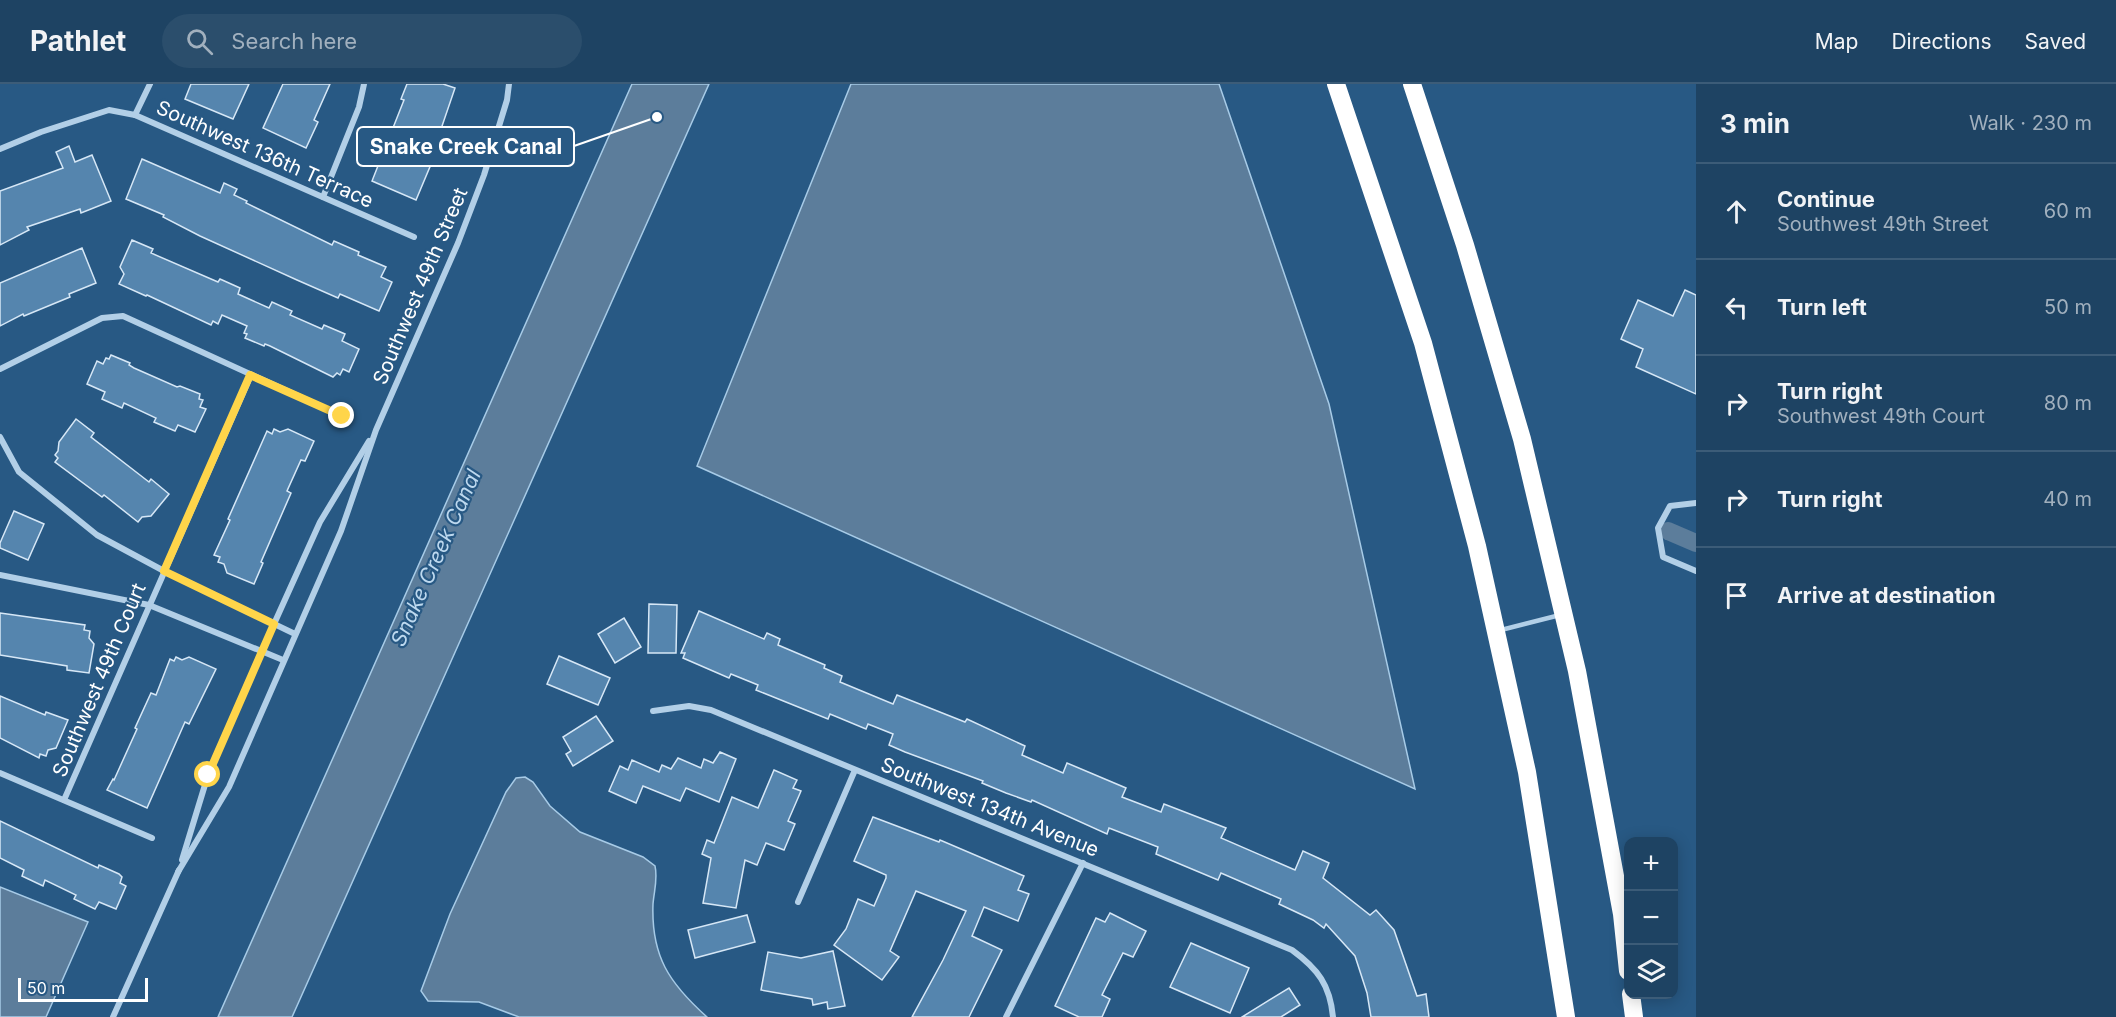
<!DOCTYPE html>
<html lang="en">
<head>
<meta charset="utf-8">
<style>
  body { margin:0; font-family:Inter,sans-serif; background:#2b4e6c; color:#f1f3f6 }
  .controls { position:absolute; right:18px; bottom:18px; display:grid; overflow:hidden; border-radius:12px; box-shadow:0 3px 15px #0003 }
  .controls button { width:54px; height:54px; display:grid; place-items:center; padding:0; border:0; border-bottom:2px solid #3c5c78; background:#1e4363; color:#f1f3f6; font:30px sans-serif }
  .scale { position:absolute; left:18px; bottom:15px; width:130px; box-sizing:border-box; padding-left:6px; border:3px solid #fff; border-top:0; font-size:16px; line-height:21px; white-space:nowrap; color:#fff; -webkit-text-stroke:4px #285984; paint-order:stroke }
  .stop { position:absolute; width:18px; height:18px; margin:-14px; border:4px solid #ffd54a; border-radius:50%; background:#fff }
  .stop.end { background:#ffd54a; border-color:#fff; box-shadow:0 2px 6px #0008 }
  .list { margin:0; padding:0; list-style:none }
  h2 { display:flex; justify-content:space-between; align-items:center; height:78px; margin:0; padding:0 24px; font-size:26px }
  h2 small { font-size:20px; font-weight:400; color:#a1b0be }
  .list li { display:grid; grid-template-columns:39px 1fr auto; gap:18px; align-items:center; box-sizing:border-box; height:96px; padding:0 24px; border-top:2px solid #3c5c78 }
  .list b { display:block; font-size:22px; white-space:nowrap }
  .list p { margin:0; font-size:20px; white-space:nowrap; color:#a1b0be }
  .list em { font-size:20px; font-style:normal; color:#a1b0be }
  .icon { flex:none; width:33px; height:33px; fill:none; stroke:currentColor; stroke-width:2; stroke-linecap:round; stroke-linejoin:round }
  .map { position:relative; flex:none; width:1696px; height:933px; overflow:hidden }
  header { display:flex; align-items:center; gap:36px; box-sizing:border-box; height:84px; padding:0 30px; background:#1e4363; border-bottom:2px solid #3c5c78 }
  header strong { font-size:28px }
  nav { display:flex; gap:33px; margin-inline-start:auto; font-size:21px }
  .search { width:420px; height:54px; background:#2b4e6c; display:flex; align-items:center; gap:15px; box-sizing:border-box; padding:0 21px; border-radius:33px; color:#a1b0be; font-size:22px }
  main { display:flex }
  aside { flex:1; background:#1e4363 }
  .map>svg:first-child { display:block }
</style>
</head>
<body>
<header>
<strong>Pathlet</strong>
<div class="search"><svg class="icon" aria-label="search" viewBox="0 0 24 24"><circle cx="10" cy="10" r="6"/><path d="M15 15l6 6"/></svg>Search here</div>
<nav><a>Map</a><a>Directions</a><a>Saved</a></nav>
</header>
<main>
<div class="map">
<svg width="1696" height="933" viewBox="0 0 1696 933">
  <rect width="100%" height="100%" fill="#285984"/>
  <g fill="#5c7d9b" stroke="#a7cbe7" stroke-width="1.5">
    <polygon points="632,0 709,0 292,933 218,933"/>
    <polygon points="851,0 1219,0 1329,320 1415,705 697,382"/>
    <path d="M525 693 533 698 550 722 580 748 643 773 655 782C658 795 654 807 653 820 651 872 669 899 707 933H519L479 918 428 917 421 907 450 830 506 708 516 694Z"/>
    <polygon points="0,803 88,838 46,933 0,933"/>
  </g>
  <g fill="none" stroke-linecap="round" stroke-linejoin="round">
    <polyline stroke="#5c7d9b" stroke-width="18" points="1668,447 1696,459"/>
  </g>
  <g fill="#5585ae" stroke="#d6e7f6" stroke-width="1.5">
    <polygon points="191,0 249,0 233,35 185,15"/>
    <polygon points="283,0 330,0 314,36 318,38 306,64 263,44"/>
    <polygon points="407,0 443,0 455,4 441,45 449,48 436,79 432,78 416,116 372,97 404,16 401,15"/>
    <polygon points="69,62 75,78 92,71 111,117 81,129 80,125 27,143 29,146 0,161 0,107 63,84 56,68"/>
    <polygon points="142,75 220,109 224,99 237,105 234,111 247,117 246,119 332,161 334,157 359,168 358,171 386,183 381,193 392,198 379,227 340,210 338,214 297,196 200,152 163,133 164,131 126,115"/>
    <polygon points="132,156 153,165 151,169 218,198 220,195 240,204 238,210 269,224 272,218 292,227 290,231 322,245 324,241 345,250 342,257 359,265 349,288 343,285 340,291 337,289 333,293 270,262 265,260 264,262 245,254 247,250 244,249 247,242 222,231 218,240 213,237 211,241 147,211 146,212 119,200 124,190 120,183"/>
    <polygon points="82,164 96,199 69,210 70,213 24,232 23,230 0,242 0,199"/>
    <polygon points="1685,206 1696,211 1696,310 1636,283 1643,265 1621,255 1638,216 1673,232"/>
    <polygon points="111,271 130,279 129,281 134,284 177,303 180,302 200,310 199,315 203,316 200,323 206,325 195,348 178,341 175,347 154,338 156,334 124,319 122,324 102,315 105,308 87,300 97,277 103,280 106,274 109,275"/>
    <polygon points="76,335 94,349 91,353 149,398 151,395 169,410 151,432 142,433 138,438 104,411 102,413 55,378 58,374 55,371 58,367 59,358"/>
    <polygon points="274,345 280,348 288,345 314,357 305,377 301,376 287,407 291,409 261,478 263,479 254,500 227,489 224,480 218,478 220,473 214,471 230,436 228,435 267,347 272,350"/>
    <polygon points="14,427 44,440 28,476 0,464 0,459"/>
    <polygon points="649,520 677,521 676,569 648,569"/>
    <polygon points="699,527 764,555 767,549 780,555 778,561 825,581 824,584 842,592 840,598 893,620 897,611 965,638 967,635 1025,662 1022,671 1063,689 1067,679 1126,704 1122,713 1161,728 1164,720 1226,744 1221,754 1295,786 1303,767 1329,779 1323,794 1370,831 1376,826 1394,846 1417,912 1426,910 1429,933 1371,933 1367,909 1355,872 1326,840 1324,844 1313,836 1279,820 1281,815 1221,789 1218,796 1156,770 1158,763 1109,744 1107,750 1032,716 1031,718 1006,709 982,699 983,697 905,668 889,661 893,650 868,640 866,645 830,630 828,635 756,606 758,601 731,590 729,594 683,574 685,569 681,569"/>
    <polygon points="0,529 85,541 84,546 90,547 89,554 94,560 89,589 67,586 67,582 0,571"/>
    <polygon points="624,534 641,563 615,579 598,550"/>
    <polygon points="559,572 610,594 598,621 547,600"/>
    <polygon points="176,573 182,576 189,573 216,585 189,640 185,638 147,724 107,706 113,695 114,696 137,645 135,644 151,609 156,611 170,575 174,577"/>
    <polygon points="0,612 45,631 46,628 68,636 56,664 48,666 46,672 40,670 39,674 0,654"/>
    <polygon points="596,632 613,657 573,682 566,670 571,667 563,653"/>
    <polygon points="720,668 736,675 719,718 686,704 680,717 643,702 636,719 609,707 620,682 628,686 632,676 659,688 662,681 671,685 678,674 701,684 704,675 713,679"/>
    <polygon points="774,686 797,696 793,704 801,707 788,737 795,740 784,766 766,759 757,781 745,776 736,824 703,819 711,774 702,770 707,756 714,759 732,713 758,724"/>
    <polygon points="873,733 939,758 940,756 1024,792 1018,806 1029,810 1018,837 984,823 972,852 1002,866 969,933 912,933 943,876 966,827 916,807 890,867 899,873 882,896 834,861 846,845 858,815 874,822 886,794 886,791 854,777"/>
    <polygon points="0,737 98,784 99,781 119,790 122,793 120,799 126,802 116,825 99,818 95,825 74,815 76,811 45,796 43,802 22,792 24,786 0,774"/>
    <polygon points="1110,829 1146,847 1133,873 1123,869 1102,911 1110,915 1102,933 1079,933 1055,922 1096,834 1105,838"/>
    <polygon points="747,831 755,858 695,874 688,846"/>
    <polygon points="1191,859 1249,884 1230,929 1170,903"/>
    <polygon points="833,867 845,922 828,925 827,918 813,921 812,915 761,906 768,868 801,874"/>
    <polygon points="1289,904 1300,921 1281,933 1242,933"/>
  </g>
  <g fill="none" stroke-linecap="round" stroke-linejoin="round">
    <polyline stroke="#b2cfe7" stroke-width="4.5" points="1501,546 1560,531"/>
    <g stroke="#b2cfe7" stroke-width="6">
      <polyline points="135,31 150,0"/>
      <polyline points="0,65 41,48 109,26 135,31 414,153"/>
      <polyline points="323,113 359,23 364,0"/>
      <polyline points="0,285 102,234 123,232 342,332"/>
      <polyline points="0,353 19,388 97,451 164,487 295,550"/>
      <polyline points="1696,419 1670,422 1658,444 1663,473 1696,487"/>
      <polyline points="0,491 149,521 283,576"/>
      <path d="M653 627 689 622 711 626 1292 866C1318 885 1330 901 1333 933"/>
      <polyline points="0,689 152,754"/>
      <polyline points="64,716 251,291"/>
      <polyline points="182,776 208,691 274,540 320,438 369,357"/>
      <polyline points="178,788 229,703 341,447 376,346 458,159 484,91 507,16 509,0"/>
      <polyline points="798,818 855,686"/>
      <polyline points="113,933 179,786"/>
      <polyline points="1006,933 1083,779"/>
    </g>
    <g stroke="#fff" stroke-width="18">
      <polyline points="1336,0 1423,259 1477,462 1527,688 1566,933"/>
      <polyline points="1412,0 1465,161 1522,355 1577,587 1622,830 1628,887"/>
      <polyline points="1631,910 1634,933"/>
    </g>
  </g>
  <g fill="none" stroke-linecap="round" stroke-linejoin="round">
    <polyline stroke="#ffd54a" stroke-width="8" points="208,691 274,540 164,487 250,291 342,332"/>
  </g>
  <g text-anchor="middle" stroke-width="4.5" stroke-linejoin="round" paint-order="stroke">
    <g font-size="20" fill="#fff" stroke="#285984">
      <text transform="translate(265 70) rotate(24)" y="7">Southwest 136th Terrace</text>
      <text transform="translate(420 202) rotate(-67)" y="7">Southwest 49th Street</text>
      <text transform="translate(99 596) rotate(-67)" y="7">Southwest 49th Court</text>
      <text transform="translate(990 723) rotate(22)" y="7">Southwest 134th Avenue</text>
    </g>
    <g font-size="21" font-style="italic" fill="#bed9ef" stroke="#285984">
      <text transform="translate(436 474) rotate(-66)" y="7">Snake Creek Canal</text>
    </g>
  </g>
  <path fill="none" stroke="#fff" stroke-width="2" d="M657 33L574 62"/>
  <circle fill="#fff" stroke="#285984" stroke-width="2" cx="657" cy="33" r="6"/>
  <rect fill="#285984" stroke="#fff" stroke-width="2" x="357" y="43" width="217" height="39" rx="6"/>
  <g font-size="21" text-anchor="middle" font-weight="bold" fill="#fff">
    <text x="466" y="70">Snake Creek Canal</text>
  </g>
</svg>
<div class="controls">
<button>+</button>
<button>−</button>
<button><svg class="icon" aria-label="layers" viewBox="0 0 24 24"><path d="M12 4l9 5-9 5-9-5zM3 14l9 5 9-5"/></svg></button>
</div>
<div class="scale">50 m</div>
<div class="stop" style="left:208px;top:691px"></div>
<div class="stop end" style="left:342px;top:332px"></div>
</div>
<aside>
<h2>3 min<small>Walk · 230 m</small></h2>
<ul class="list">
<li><svg class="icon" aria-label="ahead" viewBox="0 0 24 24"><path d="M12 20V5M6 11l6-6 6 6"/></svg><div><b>Continue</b><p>Southwest 49th Street</p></div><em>60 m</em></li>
<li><svg class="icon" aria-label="left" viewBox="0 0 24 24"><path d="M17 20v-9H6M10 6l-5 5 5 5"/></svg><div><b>Turn left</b></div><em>50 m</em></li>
<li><svg class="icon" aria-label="right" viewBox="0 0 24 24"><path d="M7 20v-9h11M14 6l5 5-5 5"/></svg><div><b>Turn right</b><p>Southwest 49th Court</p></div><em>80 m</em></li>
<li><svg class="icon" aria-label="right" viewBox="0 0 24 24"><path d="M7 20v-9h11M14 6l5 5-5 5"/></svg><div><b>Turn right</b></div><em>40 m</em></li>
<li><svg class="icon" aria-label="arrive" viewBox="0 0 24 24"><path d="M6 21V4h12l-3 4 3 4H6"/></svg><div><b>Arrive at destination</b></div></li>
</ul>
</aside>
</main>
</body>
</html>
